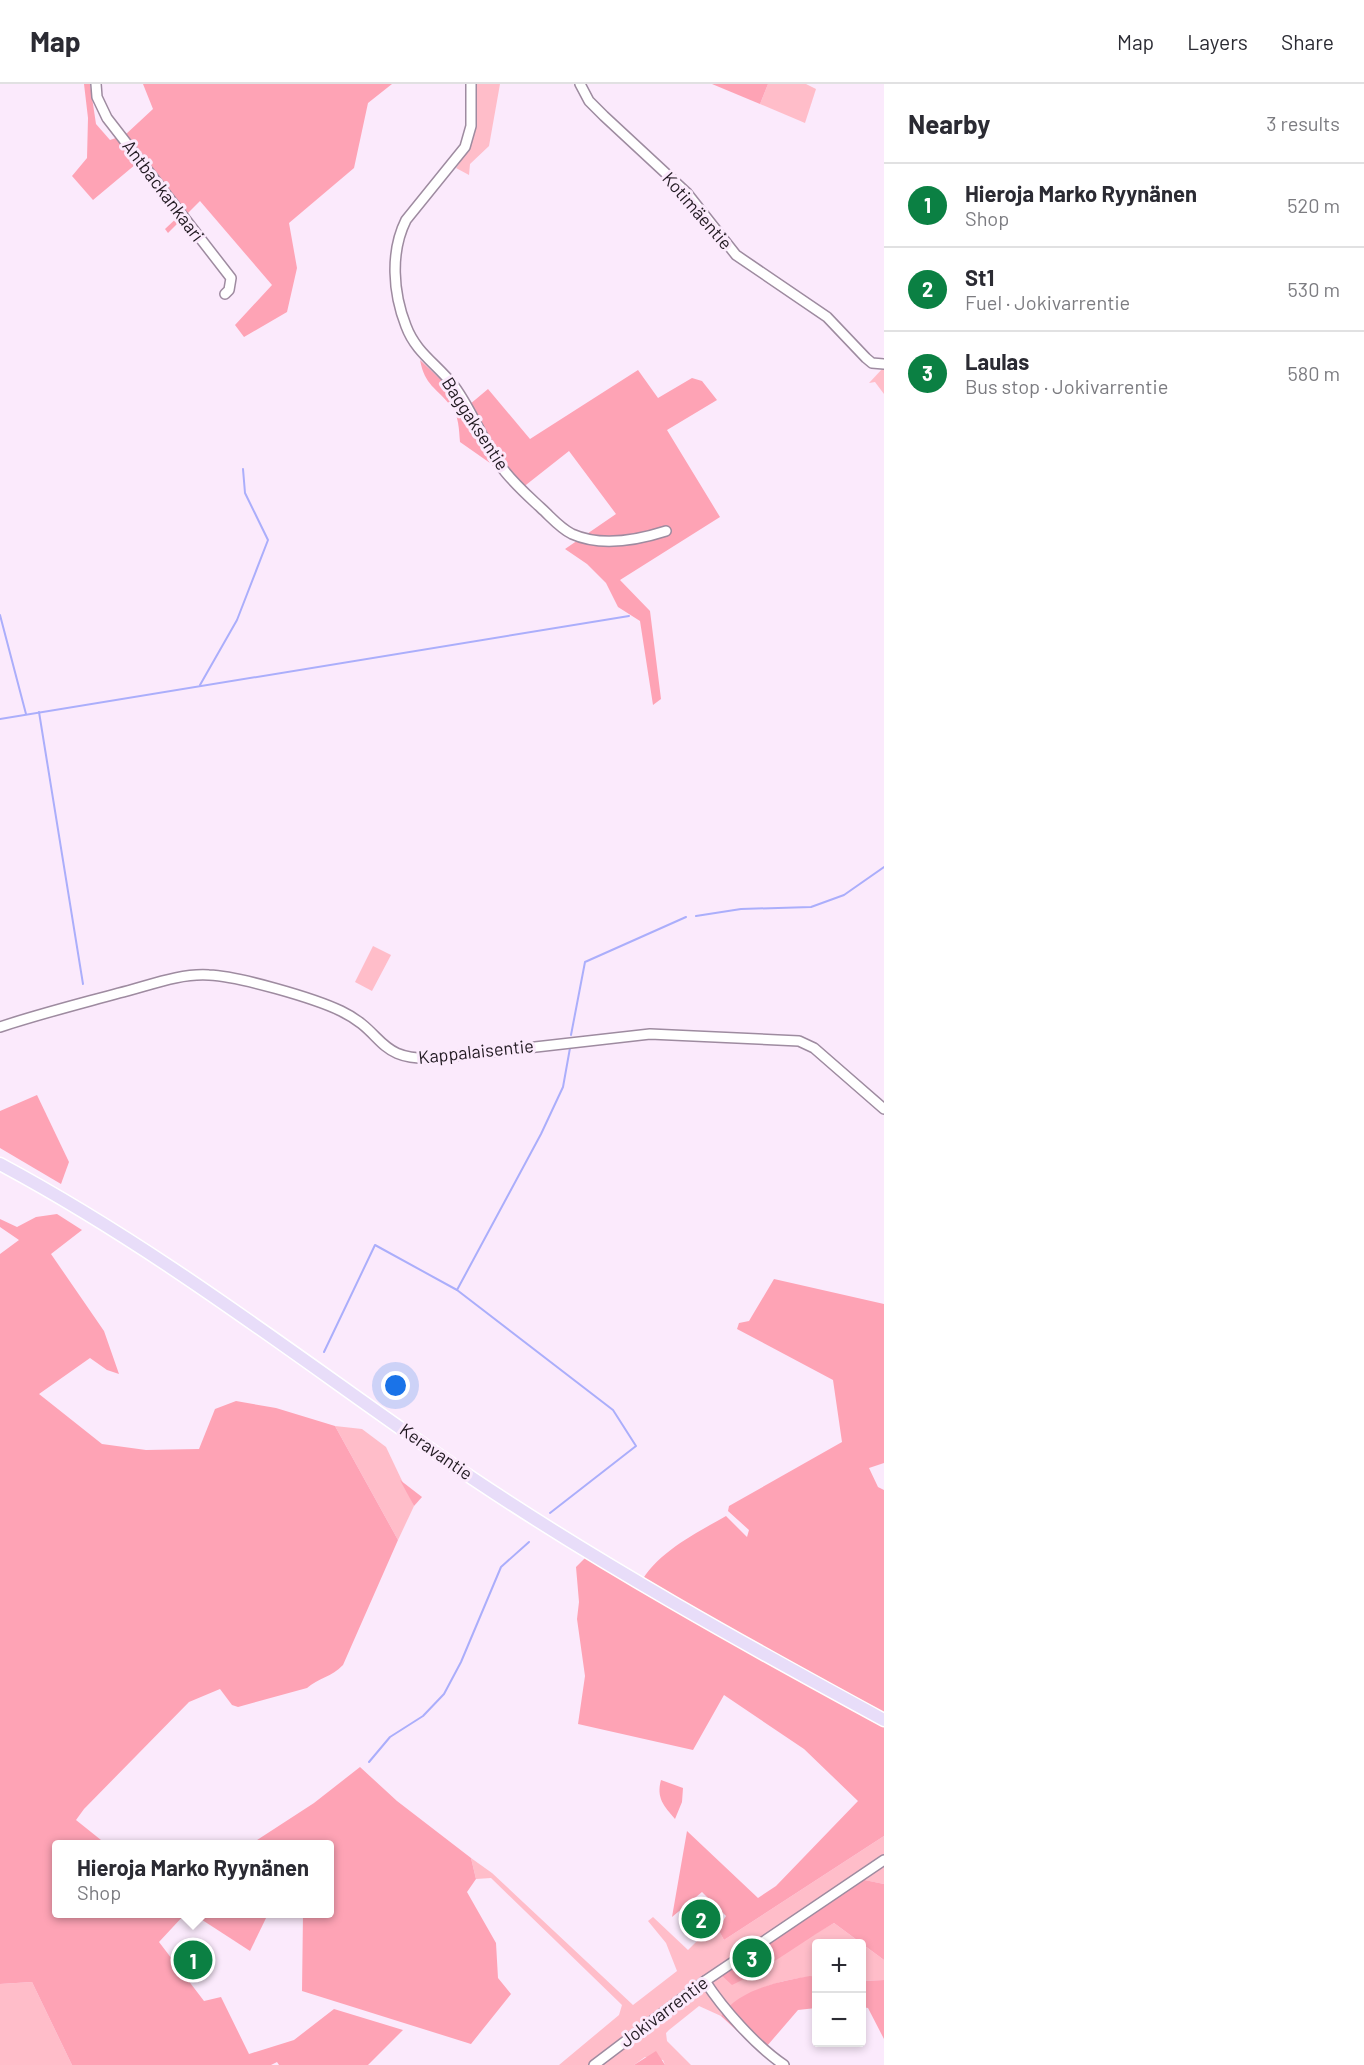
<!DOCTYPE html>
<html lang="en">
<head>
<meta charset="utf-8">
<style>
  body { margin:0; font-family:Barlow,sans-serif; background:#f2f2f3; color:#2b2b33 }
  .controls { position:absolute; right:18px; bottom:18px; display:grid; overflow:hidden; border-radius:6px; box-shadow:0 3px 9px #0003 }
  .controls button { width:54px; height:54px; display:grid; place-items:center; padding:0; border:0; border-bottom:2px solid #e1e1e2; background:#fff; color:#2b2b33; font:30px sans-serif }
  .you { position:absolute; left:396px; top:1302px; width:21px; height:21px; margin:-15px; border:4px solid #fff; border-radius:50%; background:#1a73e8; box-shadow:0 0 0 9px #1a73e833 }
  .badge { display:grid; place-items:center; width:39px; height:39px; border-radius:50%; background:#0b8043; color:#fff; font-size:20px; font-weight:700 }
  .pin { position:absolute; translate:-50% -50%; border:3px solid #fff; box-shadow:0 2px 6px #0006 }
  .popup { position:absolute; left:52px; top:1756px; width:282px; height:78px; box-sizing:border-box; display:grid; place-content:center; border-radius:6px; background:#fff; filter:drop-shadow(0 2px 4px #0005); font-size:20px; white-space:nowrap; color:#7c7c81 }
  .popup b { font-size:22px; color:#2b2b33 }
  .popup::after { content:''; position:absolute; left:50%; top:100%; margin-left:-12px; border:12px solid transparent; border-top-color:#fff }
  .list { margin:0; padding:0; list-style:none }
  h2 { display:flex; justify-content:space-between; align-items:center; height:78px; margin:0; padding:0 24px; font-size:26px }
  h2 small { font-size:20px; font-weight:400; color:#7c7c81 }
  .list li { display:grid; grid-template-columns:39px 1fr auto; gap:18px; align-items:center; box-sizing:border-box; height:84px; padding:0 24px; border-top:2px solid #e1e1e2 }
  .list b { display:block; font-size:22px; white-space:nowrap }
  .list p { margin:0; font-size:20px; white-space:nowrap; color:#7c7c81 }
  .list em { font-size:20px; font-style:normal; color:#7c7c81 }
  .map { position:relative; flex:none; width:884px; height:1981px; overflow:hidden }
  header { display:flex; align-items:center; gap:36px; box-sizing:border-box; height:84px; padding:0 30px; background:#fff; border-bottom:2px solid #e1e1e2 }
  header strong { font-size:28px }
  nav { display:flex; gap:33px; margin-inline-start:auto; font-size:21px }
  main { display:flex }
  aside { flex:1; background:#fff }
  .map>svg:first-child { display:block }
</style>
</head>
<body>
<header>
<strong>Map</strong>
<nav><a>Map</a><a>Layers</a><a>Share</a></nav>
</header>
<main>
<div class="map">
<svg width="884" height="1981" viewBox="0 0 884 1981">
  <rect width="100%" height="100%" fill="#fbeafc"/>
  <g fill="#ffbdc9">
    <polygon points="476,0 500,0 489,62 470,80 469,91 456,84 470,63"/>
    <polygon points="768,0 806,0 816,5 805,39 760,20"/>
    <polygon points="884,283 884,310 875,298 869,299"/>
    <polygon points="373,862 391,871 372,907 355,898"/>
    <polygon points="335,1342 362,1345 386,1363 414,1422 398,1456"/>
    <path d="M884 1752V1800L854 1794 761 1887 787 1866 834 1839 884 1876V1896L862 1897V1860H816V1893C789 1892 737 1908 721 1932L699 1922 669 1946 666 1949 667 1957 691 1981H665L663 1976 645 1973 634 1981H559L619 1931 622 1921 491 1794 476 1795 471 1774 492 1789 633 1921 677 1887 666 1859 648 1837 653 1833 688 1866 698 1856 718 1845 724 1856Z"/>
    <polygon points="32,1898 72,1981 0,1981 0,1900"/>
  </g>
  <g fill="#fea3b5">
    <polygon points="84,0 90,0 96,40 110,56 125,51 153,25 143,0 392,0 368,19 354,84 289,139 297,184 287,228 244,253 235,241 272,201 200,117 168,149 165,145 183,128 142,75 93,116 72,92 87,74 88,34"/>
    <polygon points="712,0 768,0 760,20"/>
    <path d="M420 276 453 307 463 326 488 305 530 355 638 286 658 314 692 294 702 297 717 316 667 346 720 433 620 496 650 527 661 615 653 621 640 537 618 523 606 499 587 480 565 465 616 430 569 367 517 408 490 379 460 358C459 346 459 332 451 322 436 303 425 302 420 276Z"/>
    <polygon points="37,1011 69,1078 61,1100 0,1064 0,1027"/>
    <path d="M57 1130 82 1146 51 1170 104 1247 119 1290 107 1286 90 1274 39 1310 102 1360 146 1366 199 1365 215 1325 236 1317 276 1324 335 1342 398 1456 343 1581C332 1593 318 1594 307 1604L238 1623 232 1621 220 1605 189 1618 84 1725 76 1736 106 1760H56V1830H185L159 1858 204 1917 221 1913 249 1970 294 1956 334 1925 403 1946 368 1981H279L277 1978 271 1981H72L32 1898 0 1900V1170L19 1156 0 1143V1135L17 1143 36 1133Z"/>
    <path d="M774 1195 884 1220V1379L869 1384 878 1403 884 1406V1752L724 1856 718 1845 726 1832 702 1808 672 1833 687 1747 758 1814 776 1802 858 1717 804 1665 724 1611 693 1666 578 1640 585 1592 577 1535 579 1518 576 1483 590 1469 640 1500C656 1469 696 1449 726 1432L747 1453 749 1446 728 1427 729 1422 842 1358 833 1296 737 1245 739 1239 749 1237Z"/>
    <polygon points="400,1396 422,1413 414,1422"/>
    <polygon points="360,1683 397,1717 471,1774 476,1795 467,1808 496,1859 498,1894 511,1910 471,1960 302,1907 303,1830 330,1830 330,1760 251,1760 314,1719"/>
    <path d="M661 1696 683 1704 682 1718 675 1735C664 1722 656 1714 661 1696Z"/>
    <path d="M855 1794 884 1800V1876L834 1839C800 1859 768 1884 732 1901L718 1888Z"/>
    <polygon points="193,1830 268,1830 250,1867"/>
    <path d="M810 1892 816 1893V1924L798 1926 761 1969 721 1932C739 1905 781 1897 810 1892Z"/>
    <polygon points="884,1896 884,1955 868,1924 862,1923 862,1897"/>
    <polygon points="656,1967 665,1981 634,1981"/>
  </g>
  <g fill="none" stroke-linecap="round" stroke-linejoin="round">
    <g stroke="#abaefb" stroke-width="2">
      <polyline points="0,531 26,630"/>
      <polyline points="200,601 237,536 268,456 245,409 243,385"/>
      <polyline points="39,628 83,900"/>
      <polyline points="0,635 629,532"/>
      <polyline points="696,832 741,825 811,823 844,811 884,783"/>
      <polyline points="571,951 585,878 686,833"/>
      <polyline points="457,1206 541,1050 563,1003 570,964"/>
      <polyline points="324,1268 375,1161 457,1206 613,1326 636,1362 550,1429"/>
      <polyline points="369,1678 390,1653 423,1632 444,1610 461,1578 501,1483 529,1458"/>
    </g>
    <defs>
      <g id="minor">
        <polyline points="96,0 97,13 107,34 231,194 229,206 225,210"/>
        <path d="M471 0V42L465 63 406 136C390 168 393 209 406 242 416 269 437 280 454 302 472 326 482 356 500 381 511 397 526 410 541 424 551 433 560 444 572 450 601 463 638 456 666 447"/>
        <polyline points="580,0 589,17 604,32 687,109 736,171 827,233 866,274 872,279 884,280"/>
        <path d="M0 943C39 930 79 920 119 909 148 902 179 889 209 891 238 892 314 914 341 927 387 949 375 978 439 974L650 950 799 957 814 964 884 1025"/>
        <path d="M705 1897C723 1925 756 1962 784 1981"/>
        <polyline points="594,1981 705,1897 884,1776"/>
      </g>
      <path id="major" d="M0 1080C168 1170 315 1287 472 1394 605 1483 744 1560 884 1636"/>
    </defs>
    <use href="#minor" stroke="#9e8ba0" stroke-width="12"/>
    <use href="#major" stroke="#fff" stroke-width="15"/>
    <use href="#minor" stroke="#fff" stroke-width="9"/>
    <use href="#major" stroke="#e8ddf9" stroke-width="12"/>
  </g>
  <g text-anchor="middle" stroke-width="6" stroke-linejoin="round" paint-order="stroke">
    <g font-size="18" fill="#211921" stroke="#fbeafc">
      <text transform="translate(163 107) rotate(53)" y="6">Antbackankaari</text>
      <text transform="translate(697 127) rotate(49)" y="6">Kotimäentie</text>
      <text transform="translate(475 340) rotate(57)" y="6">Baggaksentie</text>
      <text transform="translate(476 968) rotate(-6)" y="6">Kappalaisentie</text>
      <text transform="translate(436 1368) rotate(35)" y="6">Keravantie</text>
      <text transform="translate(664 1928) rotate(-37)" y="6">Jokivarrentie</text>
    </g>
  </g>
</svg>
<div class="controls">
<button>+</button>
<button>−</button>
</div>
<div class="you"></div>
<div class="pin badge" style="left:193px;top:1876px">1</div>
<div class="popup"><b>Hieroja Marko Ryynänen</b>Shop</div>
<div class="pin badge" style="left:701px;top:1835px">2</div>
<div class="pin badge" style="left:752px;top:1874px">3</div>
</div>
<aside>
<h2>Nearby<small>3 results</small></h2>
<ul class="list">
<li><span class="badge">1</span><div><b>Hieroja Marko Ryynänen</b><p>Shop</p></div><em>520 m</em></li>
<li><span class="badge">2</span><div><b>St1</b><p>Fuel · Jokivarrentie</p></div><em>530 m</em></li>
<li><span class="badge">3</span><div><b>Laulas</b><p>Bus stop · Jokivarrentie</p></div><em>580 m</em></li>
</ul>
</aside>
</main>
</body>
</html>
